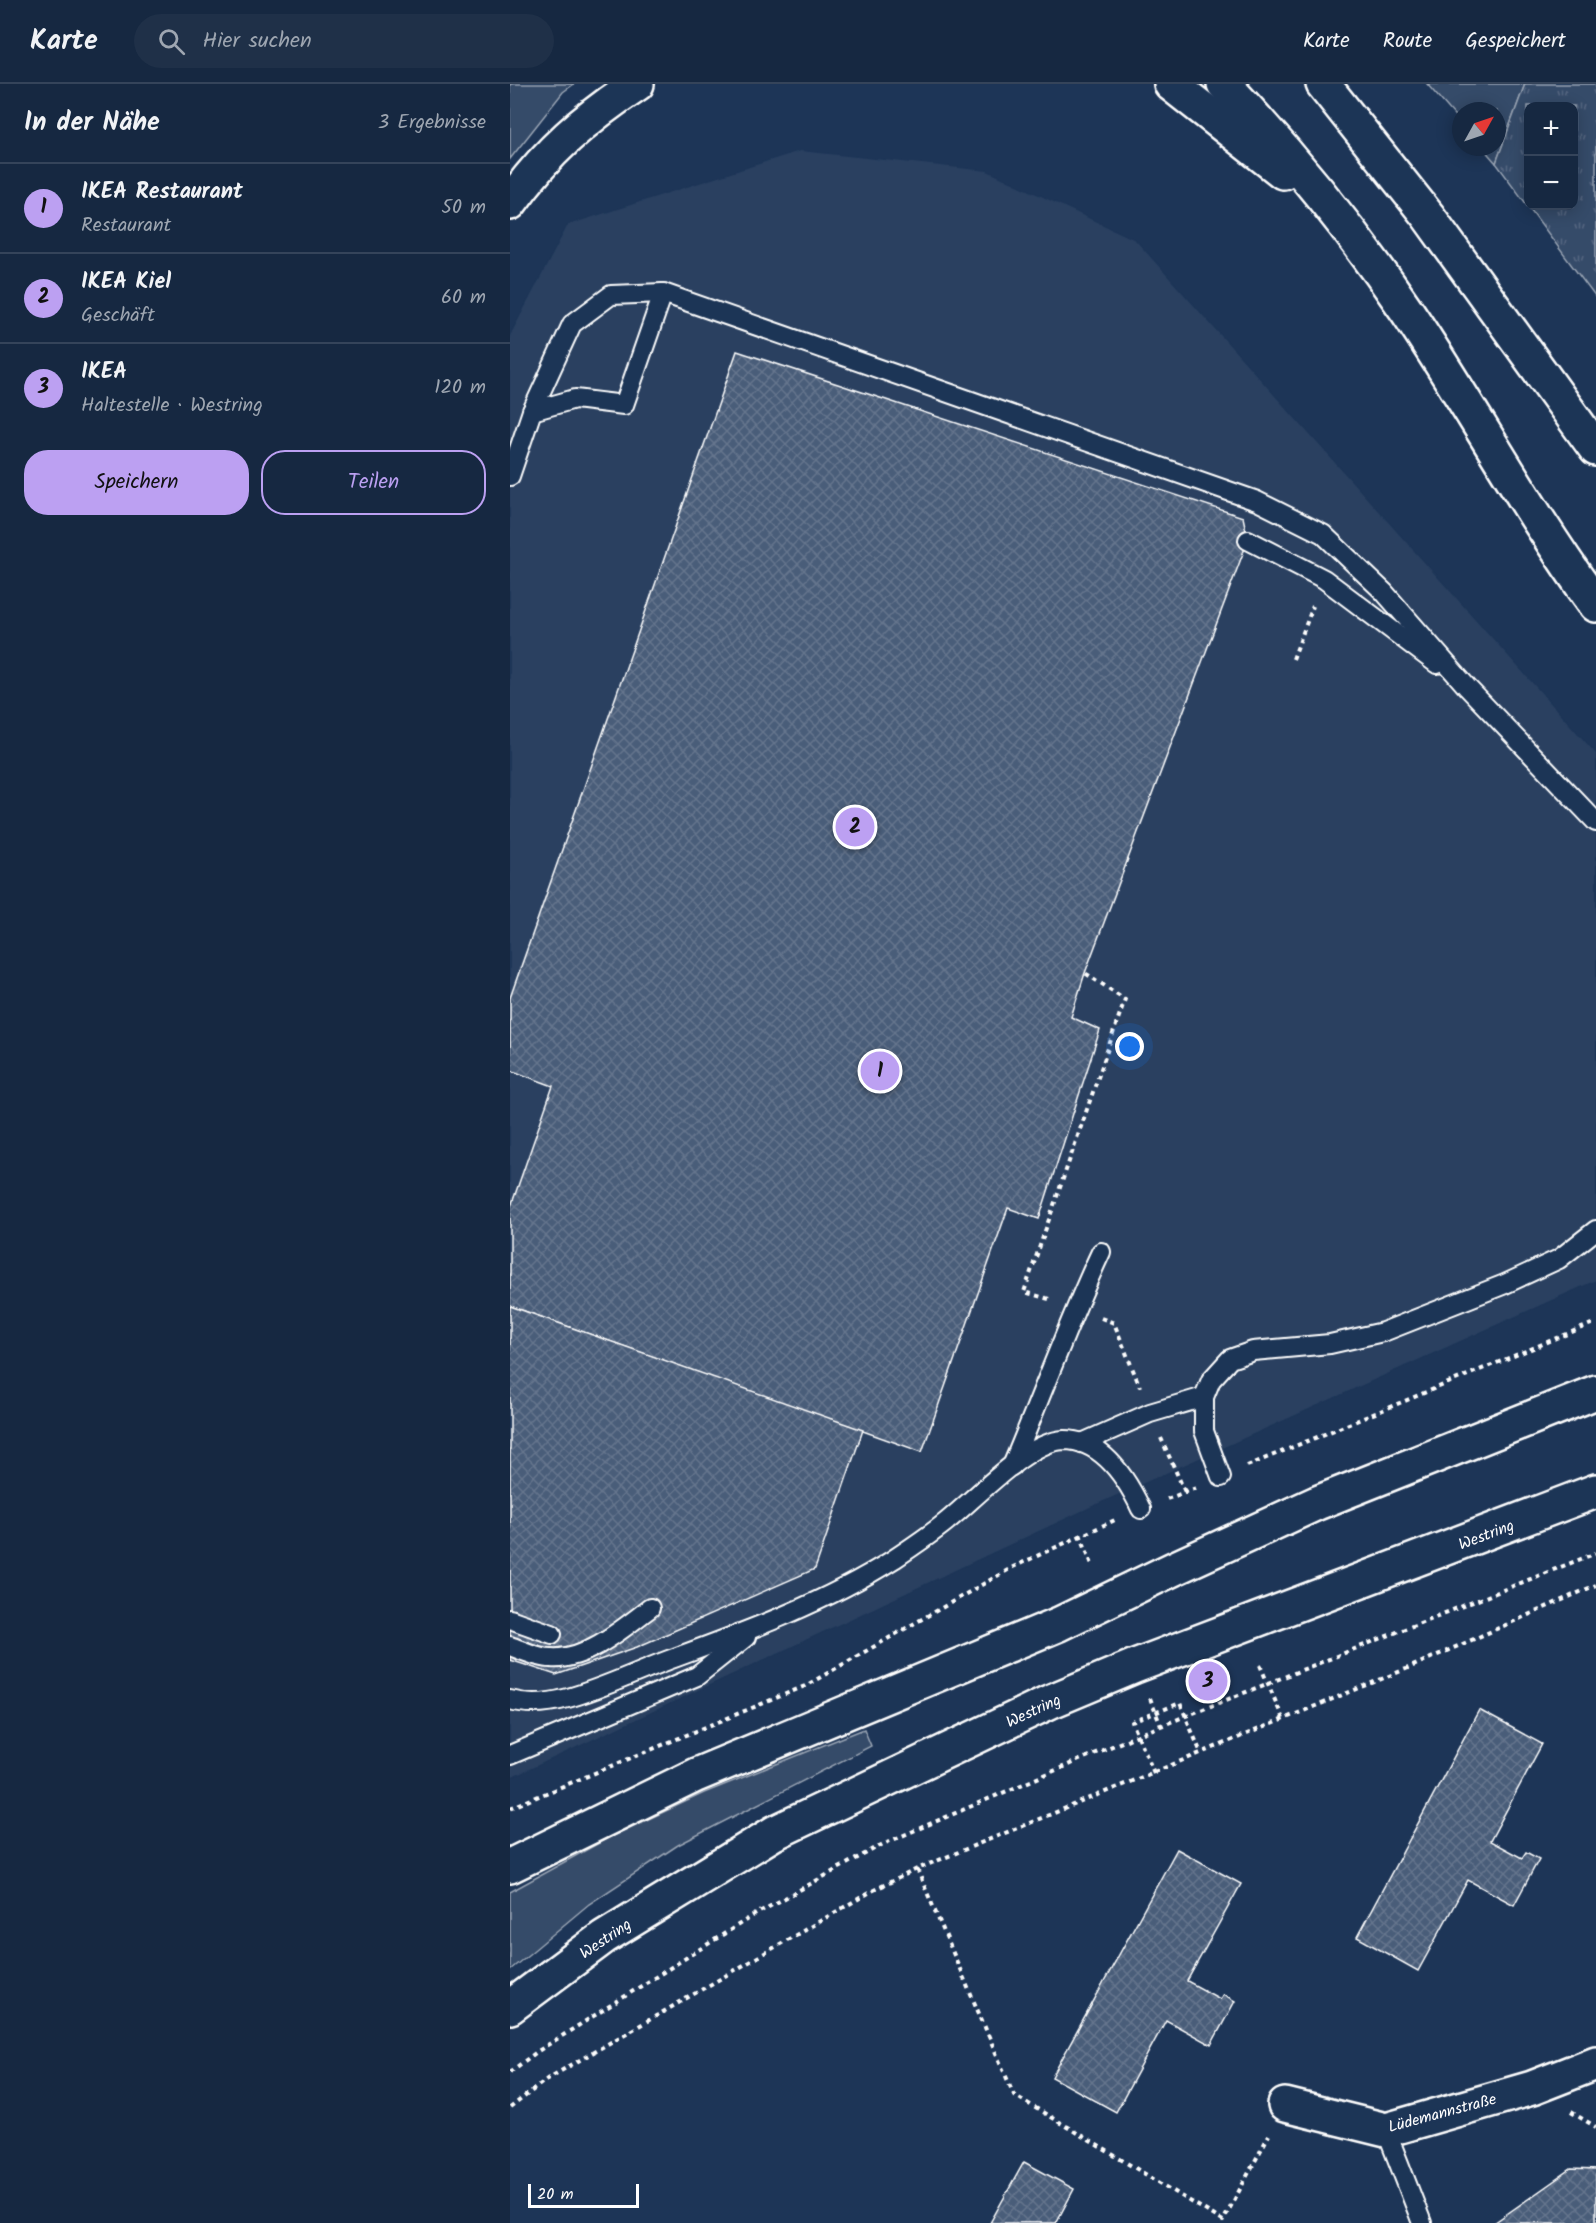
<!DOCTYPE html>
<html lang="de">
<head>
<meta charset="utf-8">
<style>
  body { margin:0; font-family:Kalam,sans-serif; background:#1f3048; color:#f1f3f6 }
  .controls { position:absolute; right:18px; top:18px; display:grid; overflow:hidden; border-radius:12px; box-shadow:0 3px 15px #0003 }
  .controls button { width:54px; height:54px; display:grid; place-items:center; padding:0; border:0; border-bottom:2px solid #35445a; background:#162841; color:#f1f3f6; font:30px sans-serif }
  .compass { position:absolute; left:942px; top:18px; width:54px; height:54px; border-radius:50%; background:#162841; box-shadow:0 3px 15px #0003; rotate:50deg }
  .scale { position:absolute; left:18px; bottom:15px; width:111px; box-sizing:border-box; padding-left:6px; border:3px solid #fff; border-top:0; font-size:16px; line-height:21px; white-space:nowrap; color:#fff; -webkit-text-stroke:4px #1d3557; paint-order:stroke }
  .you { position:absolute; left:620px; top:963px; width:21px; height:21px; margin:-15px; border:4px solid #fff; border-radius:50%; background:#1a73e8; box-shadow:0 0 0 9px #1a73e833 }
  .badge { display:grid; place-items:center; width:39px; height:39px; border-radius:50%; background:#bca0f2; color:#111; font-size:20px; font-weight:700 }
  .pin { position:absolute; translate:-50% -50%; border:3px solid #fff; box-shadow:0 2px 6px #0006 }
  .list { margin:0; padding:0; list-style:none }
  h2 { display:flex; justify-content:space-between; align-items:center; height:78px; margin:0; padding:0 24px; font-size:26px }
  h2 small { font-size:20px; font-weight:400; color:#9ea6b1 }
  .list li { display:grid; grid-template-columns:39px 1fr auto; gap:18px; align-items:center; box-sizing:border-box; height:90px; padding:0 24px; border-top:2px solid #35445a }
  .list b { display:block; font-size:22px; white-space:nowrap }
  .list p { margin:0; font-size:20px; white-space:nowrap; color:#9ea6b1 }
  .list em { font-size:20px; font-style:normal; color:#9ea6b1 }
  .actions { display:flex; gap:12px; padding:18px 24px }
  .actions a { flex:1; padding:14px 0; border:2px solid #bca0f2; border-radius:24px; text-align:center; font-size:21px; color:#bca0f2 }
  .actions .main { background:#bca0f2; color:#111 }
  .icon { flex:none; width:33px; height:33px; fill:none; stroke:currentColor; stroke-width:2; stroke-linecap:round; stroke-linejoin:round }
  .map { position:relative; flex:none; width:1086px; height:2139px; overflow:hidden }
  header { display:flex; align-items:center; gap:36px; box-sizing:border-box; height:84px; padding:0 30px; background:#162841; border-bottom:2px solid #35445a }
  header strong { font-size:28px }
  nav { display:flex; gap:33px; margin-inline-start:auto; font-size:21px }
  .search { width:420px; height:54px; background:#1f3048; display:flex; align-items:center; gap:15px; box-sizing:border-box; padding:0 21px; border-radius:33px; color:#9ea6b1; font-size:22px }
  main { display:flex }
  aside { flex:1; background:#162841 }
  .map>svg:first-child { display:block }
</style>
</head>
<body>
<header>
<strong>Karte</strong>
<div class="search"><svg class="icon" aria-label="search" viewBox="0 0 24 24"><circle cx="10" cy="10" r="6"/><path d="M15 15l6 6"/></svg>Hier suchen</div>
<nav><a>Karte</a><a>Route</a><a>Gespeichert</a></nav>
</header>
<main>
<aside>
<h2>In der Nähe<small>3 Ergebnisse</small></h2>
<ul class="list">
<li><span class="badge">1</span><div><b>IKEA Restaurant</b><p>Restaurant</p></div><em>50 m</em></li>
<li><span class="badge">2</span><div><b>IKEA Kiel</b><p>Geschäft</p></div><em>60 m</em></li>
<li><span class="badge">3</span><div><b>IKEA</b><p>Haltestelle · Westring</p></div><em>120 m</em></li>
</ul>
<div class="actions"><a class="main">Speichern</a><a>Teilen</a></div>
</aside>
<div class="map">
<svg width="1086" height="2139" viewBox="0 0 1086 2139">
  <defs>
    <pattern id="park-tufts" width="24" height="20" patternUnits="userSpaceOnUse" patternTransform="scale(1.5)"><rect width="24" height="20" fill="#364b69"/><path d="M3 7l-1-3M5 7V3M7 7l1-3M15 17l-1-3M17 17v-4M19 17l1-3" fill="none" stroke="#546680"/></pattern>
    <pattern id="building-cross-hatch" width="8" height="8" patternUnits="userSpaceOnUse" patternTransform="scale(1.5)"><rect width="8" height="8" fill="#4a5d79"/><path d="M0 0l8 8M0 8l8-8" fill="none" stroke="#65758d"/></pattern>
  </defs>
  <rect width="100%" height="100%" fill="#1d3557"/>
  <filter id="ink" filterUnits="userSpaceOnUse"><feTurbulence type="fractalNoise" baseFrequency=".0167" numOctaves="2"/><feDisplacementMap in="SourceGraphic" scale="12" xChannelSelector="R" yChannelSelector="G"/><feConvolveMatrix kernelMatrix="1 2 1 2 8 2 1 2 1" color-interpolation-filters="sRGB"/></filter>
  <g filter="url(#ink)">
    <polygon fill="#2a4161" points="290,67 477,87 625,156 1086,670 1086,1196 580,1423 0,1694 0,252 58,141"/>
    <g fill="#364b69" stroke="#9aa5b4" stroke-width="1.5">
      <polygon points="0,0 64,0 53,8 0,75"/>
      <polygon points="917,0 1015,0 986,79 972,63 987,63 987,27 951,27 951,39"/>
      <polygon points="354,1645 361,1662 168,1761 79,1820 0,1886 0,1808 98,1754 194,1709"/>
    </g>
    <path fill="url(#park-tufts)" stroke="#9aa5b4" stroke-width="1.5" fill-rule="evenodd" d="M1015 0H1086V214L986 79ZM1018 22H1064V122H1018Z"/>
    <g fill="url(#building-cross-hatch)" stroke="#fff" stroke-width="1.5">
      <polygon points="227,267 733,433 738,456 575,889 561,933 590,946 529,1135 498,1124 412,1368 0,1222 0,1125 43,1002 0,986 0,914"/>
      <polygon points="0,1222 353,1346 305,1485 127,1563 46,1591 0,1576"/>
      <polygon points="969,1626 1032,1660 980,1757 1012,1774 1016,1768 1029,1775 1004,1821 958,1796 908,1887 847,1853"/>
      <polygon points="667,1765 731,1800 677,1897 710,1915 713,1910 725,1917 701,1961 656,1936 606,2028 542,1993"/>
      <polygon points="514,2078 564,2105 546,2139 480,2139"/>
      <polygon points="1061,2085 1086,2086 1086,2139 984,2139"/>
    </g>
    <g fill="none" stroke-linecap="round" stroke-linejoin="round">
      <defs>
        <g id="lane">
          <polyline points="22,327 65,315 114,321 153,209"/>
          <polyline points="0,392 22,327 62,240 101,211 153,209 747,417 813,450 874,508 957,603 1086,738"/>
          <polyline points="738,456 814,495 927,580"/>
          <polyline points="572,1359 640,1329 694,1313"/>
          <path d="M502 1382C532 1311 558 1238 591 1168"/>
          <polyline points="711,1393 694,1347 694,1313 701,1296 720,1275 743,1267 820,1260 873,1248 995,1200 1049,1175 1086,1146"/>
          <polyline points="0,1535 42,1550"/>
          <path d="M0 1562C12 1566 28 1574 41 1574 75 1577 114 1544 140 1524"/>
          <path d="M0 1616C18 1621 40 1619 58 1614 91 1605 124 1589 156 1577 235 1548 313 1520 384 1475 402 1463 420 1451 436 1438 465 1415 518 1357 554 1356 593 1356 617 1395 631 1425"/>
          <polyline points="0,1671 187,1592 236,1553"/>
          <polyline points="876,2046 912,2139"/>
        </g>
        <polyline id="street" points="775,2021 876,2046 1022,2004 1086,1979"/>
        <g id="secondary">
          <polyline points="0,1782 186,1691 549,1540 663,1485 807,1419 1086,1308"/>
          <polyline points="0,1923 94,1853 264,1749 539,1618 625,1582 1086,1407"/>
        </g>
        <g id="highway">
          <polyline points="661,0 773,88"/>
          <path d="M714 0C781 71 842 146 897 227 962 324 1017 426 1086 521"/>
          <polyline points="813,0 918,132 1086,365"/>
          <path d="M0 119C37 67 74 35 127 0"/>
        </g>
      </defs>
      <use href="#lane" stroke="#fff" stroke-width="22"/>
      <use href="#street" stroke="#fff" stroke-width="38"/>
      <use href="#secondary" stroke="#fff" stroke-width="38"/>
      <use href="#highway" stroke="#fff" stroke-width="38"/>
      <g stroke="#fff" stroke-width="4" stroke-dasharray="4.5 4.5" stroke-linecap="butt">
        <polyline points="783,575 803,522"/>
        <polyline points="539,1215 514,1208 615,915 575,889"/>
        <polyline points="591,1234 604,1239 630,1303"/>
        <polyline points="651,1354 675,1408"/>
        <polyline points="737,1382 1086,1238"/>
        <polyline points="657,1415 686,1404"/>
        <polyline points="570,1450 583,1483"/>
        <polyline points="750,1581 773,1635"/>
        <polyline points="640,1614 651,1642"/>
        <polyline points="644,1689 622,1638 670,1619 691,1669"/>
        <polyline points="0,1724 295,1602 503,1483 605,1436"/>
        <polyline points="407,1785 504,2011 713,2137 759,2051"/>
        <polyline points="0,1988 28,1967 244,1831 373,1760 628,1651 1086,1469"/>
        <polyline points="0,2024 37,1995 362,1807 407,1785 896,1585 1086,1501"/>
        <polyline points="1061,2028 1086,2043"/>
      </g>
      <use href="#lane" stroke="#1d3557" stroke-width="18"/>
      <use href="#street" stroke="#1d3557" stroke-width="33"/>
      <use href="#secondary" stroke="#1d3557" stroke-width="33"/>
      <use href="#highway" stroke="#1d3557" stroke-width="33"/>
    </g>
  </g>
  <g text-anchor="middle" stroke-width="4.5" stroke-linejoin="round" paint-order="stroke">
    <g font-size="16" fill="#fff" stroke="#1d3557">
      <text transform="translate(976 1450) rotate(-21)" y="6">Westring</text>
      <text transform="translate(523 1626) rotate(-25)" y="6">Westring</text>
      <text transform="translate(95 1854) rotate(-34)" y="6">Westring</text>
      <text transform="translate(932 2028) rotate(-15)" y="6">Lüdemannstraße</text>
    </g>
  </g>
</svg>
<div class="controls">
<button>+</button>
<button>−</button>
</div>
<svg class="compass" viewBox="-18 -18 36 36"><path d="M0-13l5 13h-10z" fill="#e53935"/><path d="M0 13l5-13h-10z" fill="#9ea6b1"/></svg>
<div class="scale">20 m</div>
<div class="you"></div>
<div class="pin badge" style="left:370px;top:987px">1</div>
<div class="pin badge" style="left:345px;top:743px">2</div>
<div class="pin badge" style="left:698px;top:1597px">3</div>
</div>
</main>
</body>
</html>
